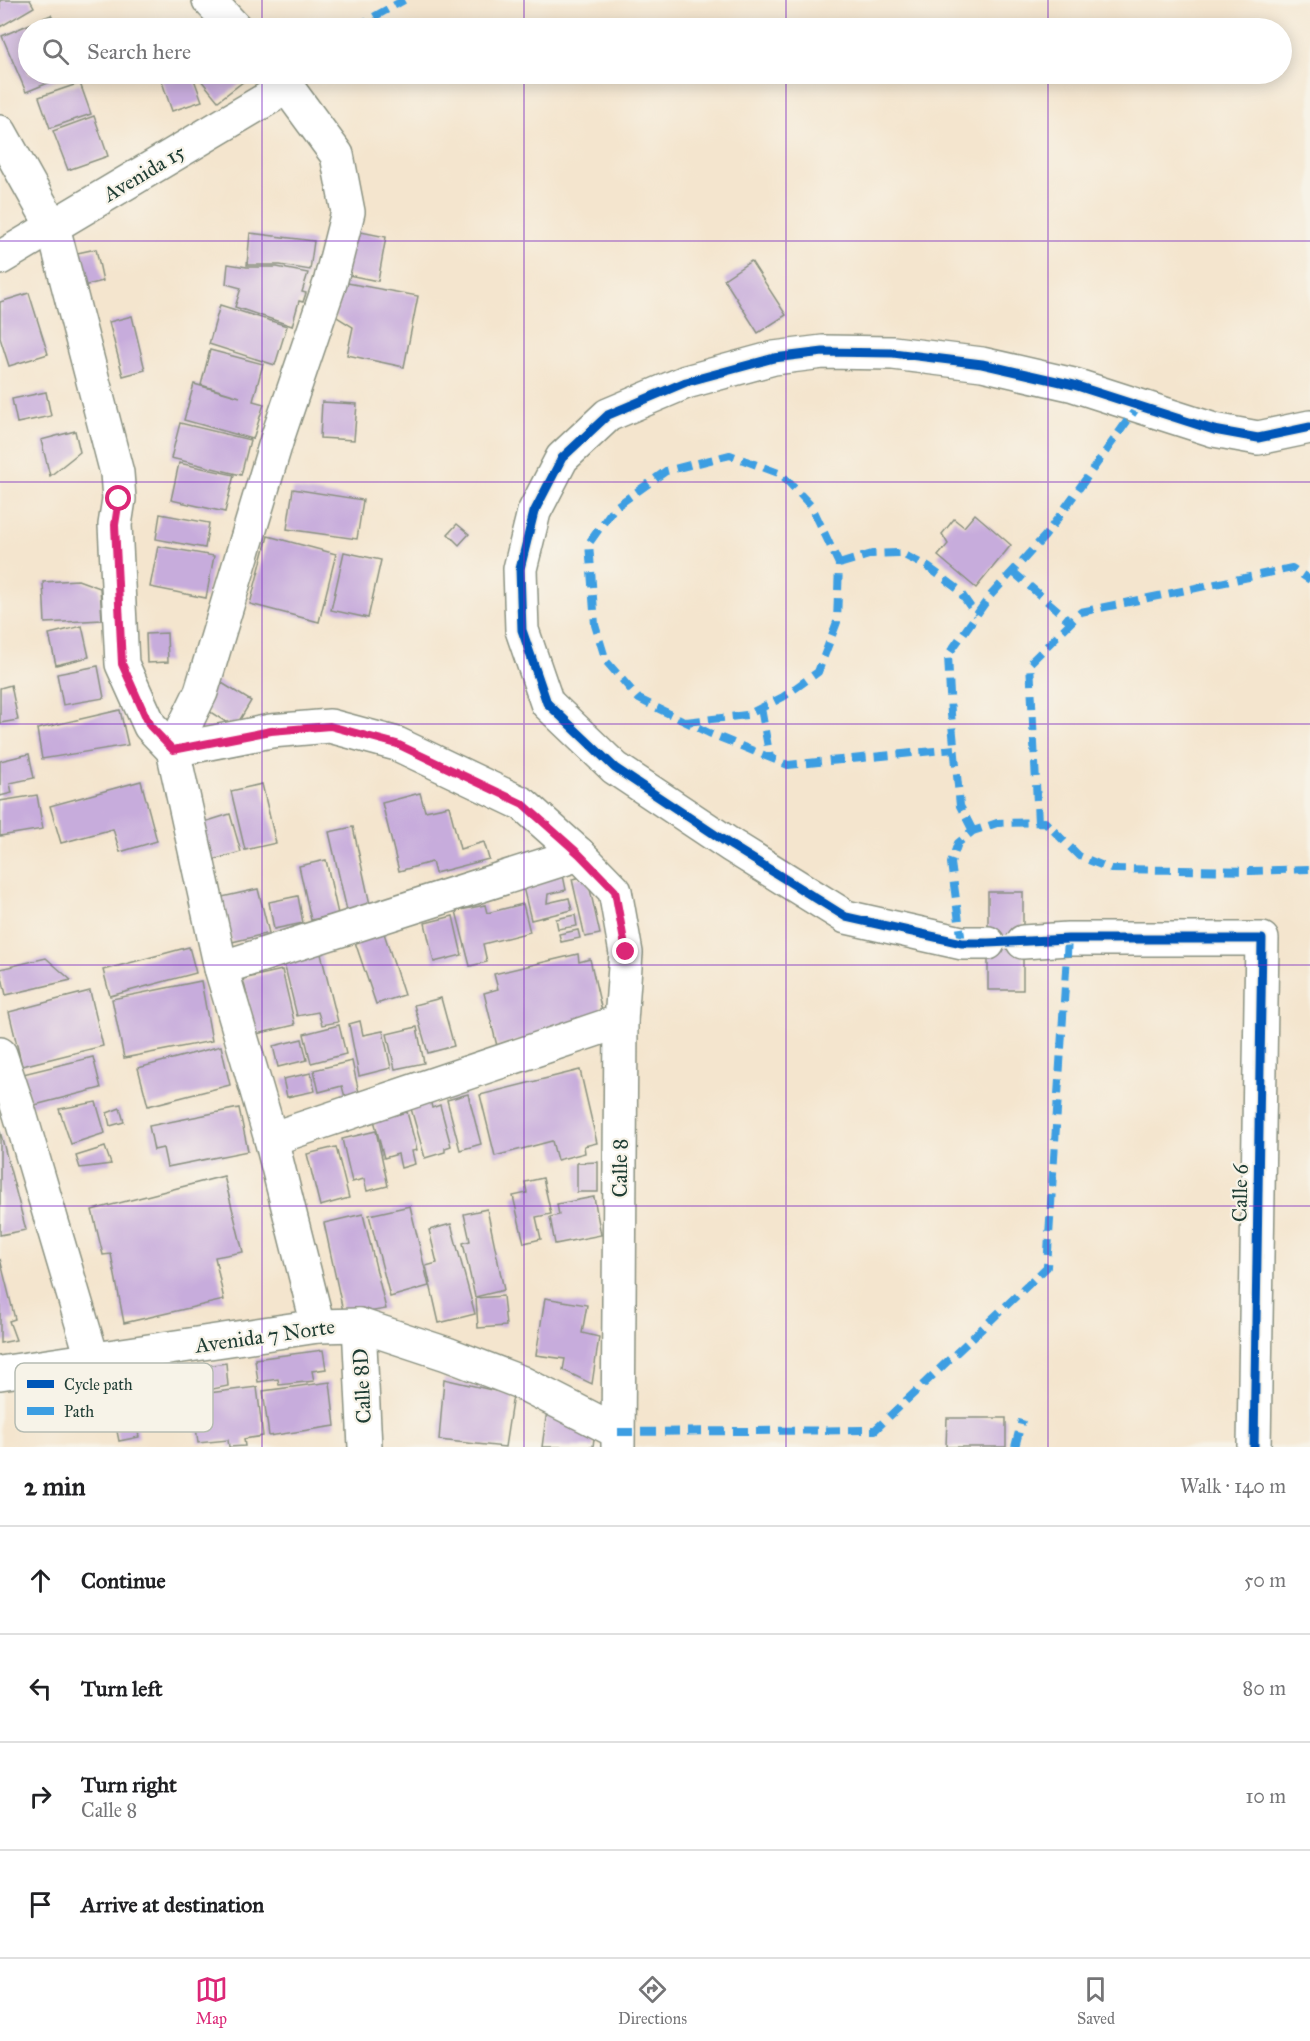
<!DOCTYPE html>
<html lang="en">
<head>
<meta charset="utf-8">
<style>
  body { margin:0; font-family:"IM FELL Great Primer",serif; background:#f6f6f6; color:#202124 }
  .stop { position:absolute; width:18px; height:18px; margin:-14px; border:4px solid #db2777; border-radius:50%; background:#fff }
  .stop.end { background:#db2777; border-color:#fff; box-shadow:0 2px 6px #0008 }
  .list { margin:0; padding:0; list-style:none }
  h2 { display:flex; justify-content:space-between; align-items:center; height:78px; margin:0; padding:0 24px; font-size:26px }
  h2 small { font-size:20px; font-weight:400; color:#757577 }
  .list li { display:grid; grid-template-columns:39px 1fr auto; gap:18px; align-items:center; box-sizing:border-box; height:108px; padding:0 24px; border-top:2px solid #e0e0e0 }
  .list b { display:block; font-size:22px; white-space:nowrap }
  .list p { margin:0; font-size:20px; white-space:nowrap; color:#757577 }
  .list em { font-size:20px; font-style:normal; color:#757577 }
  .icon { flex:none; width:33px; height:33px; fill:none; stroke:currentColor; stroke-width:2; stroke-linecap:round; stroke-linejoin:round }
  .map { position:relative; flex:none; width:1310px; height:1447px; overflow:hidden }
  .search { position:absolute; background:#fff; box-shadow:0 3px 15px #0003; left:18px; right:18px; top:18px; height:66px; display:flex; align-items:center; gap:15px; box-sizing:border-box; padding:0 21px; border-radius:33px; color:#757577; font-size:22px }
  .sheet { height:510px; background:#fff }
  nav { display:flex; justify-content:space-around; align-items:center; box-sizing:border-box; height:84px; border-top:2px solid #e0e0e0; background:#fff; font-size:16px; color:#757577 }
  nav a { display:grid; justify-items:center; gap:3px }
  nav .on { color:#db2777 }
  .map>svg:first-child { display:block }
</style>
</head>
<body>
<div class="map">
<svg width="1310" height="1447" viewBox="0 0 1310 1447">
  <rect width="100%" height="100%" fill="#f7f3e8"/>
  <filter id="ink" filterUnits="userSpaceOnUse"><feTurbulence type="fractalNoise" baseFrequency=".0167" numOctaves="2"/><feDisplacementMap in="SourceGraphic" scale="12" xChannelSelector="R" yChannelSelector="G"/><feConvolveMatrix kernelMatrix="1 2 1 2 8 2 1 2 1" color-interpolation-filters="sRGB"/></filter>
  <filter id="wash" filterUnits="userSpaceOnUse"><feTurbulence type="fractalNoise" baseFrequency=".008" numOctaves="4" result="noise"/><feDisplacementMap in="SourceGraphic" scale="24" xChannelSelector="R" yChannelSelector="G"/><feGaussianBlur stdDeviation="1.35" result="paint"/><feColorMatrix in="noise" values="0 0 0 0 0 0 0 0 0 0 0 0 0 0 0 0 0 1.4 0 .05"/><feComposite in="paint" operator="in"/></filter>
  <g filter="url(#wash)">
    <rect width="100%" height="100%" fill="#f4e5ce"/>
    <g id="blocks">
      <g fill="#c7acdc">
        <polygon points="0,0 30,0 34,7 0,27"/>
        <polygon points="51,15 57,28 28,28 28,74 70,74 26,92 2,36"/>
        <polygon points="177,74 192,74 202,101 172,111 161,79"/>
        <polygon points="196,74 245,74 248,78 218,101"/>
        <polygon points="80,83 91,114 50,128 39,97"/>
        <polygon points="94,116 108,156 68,170 53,131"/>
        <polygon points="351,230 386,237 378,281 343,274"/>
        <polygon points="250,233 314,241 310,270 280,265 247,265"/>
        <polygon points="96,249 103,281 75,288 68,255"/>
        <polygon points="751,261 786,315 758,333 724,279"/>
        <polygon points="228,264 247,267 277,267 308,273 302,292 306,293 303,302 299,301 292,326 235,307 241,288 226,284"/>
        <polygon points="342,282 418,296 404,367 347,355 353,327 335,316"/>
        <polygon points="29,293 48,354 9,366 0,338 0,302"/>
        <polygon points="220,305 287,326 275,365 209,344"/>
        <polygon points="132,316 145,370 123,376 109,322"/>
        <polygon points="210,350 263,364 253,401 264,404 253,439 184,420 194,384 240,397 201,385"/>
        <polygon points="46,392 51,416 17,423 12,399"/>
        <polygon points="322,402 357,404 354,440 320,438"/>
        <polygon points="180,423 250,440 241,475 171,458"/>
        <polygon points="75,431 80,452 50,476 41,440"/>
        <polygon points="179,463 234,475 225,512 171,500"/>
        <polygon points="293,489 363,500 357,539 287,529"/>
        <polygon points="160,514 209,523 205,548 156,539"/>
        <polygon points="975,514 1011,545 976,588 938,556 948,544 942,534 954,519 964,527"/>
        <polygon points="457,524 469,534 459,545 448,534"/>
        <polygon points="268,536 336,554 319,622 250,604"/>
        <polygon points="158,546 214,556 206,598 150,587"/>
        <polygon points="344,552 381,560 368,618 331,610"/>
        <polygon points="78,580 100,588 102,620 45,623 43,582"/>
        <polygon points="82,626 89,657 56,665 49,634"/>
        <polygon points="167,633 168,662 147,663 146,634"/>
        <polygon points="98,666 104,698 63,705 57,674"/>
        <polygon points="217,680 251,701 235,728 201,706"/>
        <polygon points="11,685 18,720 0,723 0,688"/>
        <polygon points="120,710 128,745 42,759 37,729"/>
        <polygon points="29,754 34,778 10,783 12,793 0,796 0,761"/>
        <polygon points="141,781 157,841 120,852 113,829 61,843 50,806"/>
        <polygon points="262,784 276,843 245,850 231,791"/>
        <polygon points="420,793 425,811 449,806 460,849 484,842 489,859 435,873 432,862 399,871 382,803"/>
        <polygon points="37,795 43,829 0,836 0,801"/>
        <polygon points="230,814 241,852 209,861 198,824"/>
        <polygon points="353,827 371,909 348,915 329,832"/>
        <polygon points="326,860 338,914 311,920 299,866"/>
        <polygon points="520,875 563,875 566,890 548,894 547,903 569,898 572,910 531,920"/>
        <polygon points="587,876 600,934 585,937 572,879"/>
        <polygon points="258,889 269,933 232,942 222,897"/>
        <rect x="988" y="892" width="35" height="98"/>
        <polygon points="298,896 303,923 274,929 269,902"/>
        <polygon points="523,904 530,932 483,944 487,962 470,966 456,911 485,905 487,913"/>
        <polygon points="575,915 577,926 558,929 556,919"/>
        <polygon points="453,916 462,955 434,962 425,923"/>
        <polygon points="383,930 404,995 376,1004 354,939"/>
        <polygon points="578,930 580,938 561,942 559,934"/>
        <polygon points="189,947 196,973 110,996 103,970"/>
        <polygon points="320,950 338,1022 322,1025 318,1012 297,1016 283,959"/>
        <polygon points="578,954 579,962 590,959 604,1020 497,1046 484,993 498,989 494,974"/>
        <polygon points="46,958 71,980 6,995 0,969"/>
        <polygon points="282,970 295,1025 256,1034 243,979"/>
        <polygon points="201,981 212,1041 124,1058 112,999"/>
        <polygon points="90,991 103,1046 22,1066 9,1012"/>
        <polygon points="441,998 454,1046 428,1053 414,1005"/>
        <polygon points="360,1021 363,1035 383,1031 391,1068 359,1076 349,1024"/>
        <polygon points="339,1025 346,1054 311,1063 304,1034"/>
        <polygon points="417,1027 424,1063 395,1069 387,1034"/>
        <polygon points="302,1039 307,1060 278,1067 273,1046"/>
        <polygon points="221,1046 230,1085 148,1106 138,1068"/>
        <polygon points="93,1057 101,1088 31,1106 23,1074"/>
        <polygon points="352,1061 360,1097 346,1101 342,1086 319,1092 314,1070"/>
        <polygon points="580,1070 597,1143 584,1146 585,1153 557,1160 552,1141 495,1156 480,1095"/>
        <polygon points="311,1073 315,1091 287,1097 283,1079"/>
        <polygon points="468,1094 481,1144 460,1150 447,1100"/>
        <polygon points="430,1099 432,1108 440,1105 451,1146 445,1148 445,1152 425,1158 410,1105"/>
        <polygon points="96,1102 105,1133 71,1144 59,1109"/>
        <polygon points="120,1108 124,1122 110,1126 107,1113"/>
        <polygon points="239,1108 248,1151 167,1167 163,1148 154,1150 149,1126"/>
        <polygon points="407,1112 417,1150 412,1151 415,1164 401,1168 398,1154 384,1158 374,1120"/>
        <polygon points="0,1131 26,1230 0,1235"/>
        <polygon points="376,1131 388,1186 367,1191 364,1179 352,1182 342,1139"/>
        <polygon points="105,1147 111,1164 80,1168 76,1156"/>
        <polygon points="336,1147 349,1198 320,1206 307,1154"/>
        <polygon points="598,1162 598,1192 577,1192 577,1163"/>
        <polygon points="224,1176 243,1252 215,1257 224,1300 124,1323 111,1254 103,1255 92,1210"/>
        <polygon points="543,1178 551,1214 536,1217 541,1239 524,1243 513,1196 527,1193 525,1182"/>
        <polygon points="594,1197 601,1235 555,1244 550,1217 559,1215 557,1204"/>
        <polygon points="410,1206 429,1286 390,1297 369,1215"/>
        <polygon points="487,1209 504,1290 475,1297 463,1243 470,1241 464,1214"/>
        <polygon points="363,1214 386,1309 344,1316 324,1223"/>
        <polygon points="451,1224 475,1314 439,1323 426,1266 437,1263 429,1230"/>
        <polygon points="0,1259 15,1319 9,1321 16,1340 0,1343"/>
        <polygon points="503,1296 506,1326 478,1328 476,1298"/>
        <polygon points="545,1298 587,1305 582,1333 599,1337 592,1384 563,1370 565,1359 536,1355"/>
        <polygon points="323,1350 326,1369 312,1371 314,1381 279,1385 278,1379 258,1382 255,1359"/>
        <polygon points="226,1363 228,1386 188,1394 191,1420 157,1422 150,1374"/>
        <polygon points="444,1379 513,1395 505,1447 439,1440"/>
        <polygon points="330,1382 335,1426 269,1436 263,1391"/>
        <polygon points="257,1387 263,1436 244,1439 245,1446 229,1447 228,1440 198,1443 192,1395"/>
        <polygon points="132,1400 139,1437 119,1441 113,1412 121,1411 119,1402"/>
        <polygon points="548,1403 595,1429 593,1447 542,1447"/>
        <polygon points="947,1418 1006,1418 1006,1447 946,1447"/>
      </g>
    </g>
  </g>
  <g filter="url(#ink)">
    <use href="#blocks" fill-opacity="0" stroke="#8a9181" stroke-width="1.5"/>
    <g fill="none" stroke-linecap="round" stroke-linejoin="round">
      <defs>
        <g id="minor">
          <polyline points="209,0 235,28"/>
          <polyline points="0,132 53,227 117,473 119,499 115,525 122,664 150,726 173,750 221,968 271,1139 318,1326"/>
          <polyline points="0,258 287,87"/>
          <polyline points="173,750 271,731 330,726 397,744 523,804 579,854 615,891 626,953 621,1021 618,1447"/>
          <polyline points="173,750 201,692 278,436 330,283 348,212 337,155 287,87 275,74"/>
          <polyline points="1023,942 1068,939 1262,939 1254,1447"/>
          <polyline points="988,943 962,943 846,917 732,846 615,768 547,703 522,630 520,569 534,512 562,458 608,415 686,382 774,358 823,352 893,353 982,364 1074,385 1214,430 1258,438 1310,427"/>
          <polyline points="221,968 579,854"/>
          <polyline points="0,1054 20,1114 93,1361"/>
          <polyline points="271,1139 621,1021"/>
          <polyline points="359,1325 365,1447"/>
          <polyline points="0,1373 318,1326 359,1325 447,1354 520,1382 618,1432"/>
        </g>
      </defs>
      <use href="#minor" stroke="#8a9181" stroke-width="36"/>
      <use href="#minor" stroke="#fff" stroke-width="33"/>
      <g stroke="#3c9ee2" stroke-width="8" stroke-dasharray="15 8" stroke-linecap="butt">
        <polyline points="354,28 404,0"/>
        <polyline points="839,564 872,554 900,553 928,567 958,589 976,615"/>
        <polyline points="1012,571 1071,622"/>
        <polyline points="761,708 770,758"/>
        <polyline points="686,722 747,715 783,697 818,672 837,622 839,564 812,507 781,474 730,455 666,471 614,508 589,543 595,625 606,661 639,699 686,722 709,733 788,765 955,749"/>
        <polyline points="1038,823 1030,663 1081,612 1292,568 1310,580"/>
        <polyline points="973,831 960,806 951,714 948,655 990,596 1045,536 1138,406"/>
        <polyline points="962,943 951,863 958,843 973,831 997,823 1045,822 1079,856 1111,869 1252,871 1310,869"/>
        <polyline points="618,1432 875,1430 1047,1267 1068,939"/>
        <polyline points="1015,1447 1022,1420"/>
      </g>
      <defs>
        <polyline id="cycleway" points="1254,1447 1262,939 1068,939 988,943 962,943 846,917 732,846 615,768 547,703 522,630 520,569 534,512 562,458 608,415 686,382 774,358 823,352 893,353 982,364 1074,385 1214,430 1258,438 1310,427"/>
      </defs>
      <use href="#cycleway" stroke="#f7f3e8" stroke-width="13"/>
      <use href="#cycleway" stroke="#0057b8" stroke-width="9"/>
    </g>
  </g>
  <g fill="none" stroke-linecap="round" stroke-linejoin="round" filter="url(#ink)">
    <polyline stroke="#db2777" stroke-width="8" points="119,499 115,525 122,664 150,726 173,750 271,731 330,726 397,744 523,804 579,854 615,891 626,952"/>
  </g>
  <path fill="none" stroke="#7b2cbf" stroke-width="1.5" stroke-opacity="0.55" d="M262 0V28M524 0V28M786 0V28M1048 0V28M262 74V1447M524 74V1447M786 74V1447M1048 74V1447M0 241H1310M0 482H1310M0 724H1310M0 965H1310M0 1206H1310"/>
  <g text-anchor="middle" stroke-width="4.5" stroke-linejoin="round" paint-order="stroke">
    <g font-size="21" fill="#1f3d34" stroke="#f7f3e8">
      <text transform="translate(144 173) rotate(-31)" y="7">Avenida 15</text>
      <text transform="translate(620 1168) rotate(-90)" y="7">Calle 8</text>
      <text transform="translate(1240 1193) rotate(-89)" y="7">Calle 6</text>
      <text transform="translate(265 1336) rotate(-8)" y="7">Avenida 7 Norte</text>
      <text transform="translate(362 1386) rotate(-93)" y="7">Calle 8D</text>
    </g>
  </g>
  <rect x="15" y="1363" width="198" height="69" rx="9" fill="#f7f3e8" stroke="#b6bcb2" stroke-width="1.5"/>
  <rect x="27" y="1380" width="27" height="8" fill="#0057b8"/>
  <rect x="27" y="1407" width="27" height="8" fill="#3c9ee2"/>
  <g font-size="16" fill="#1f3d34">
    <text x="64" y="1390">Cycle path</text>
    <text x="64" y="1417">Path</text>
  </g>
</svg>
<div class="stop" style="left:119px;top:499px"></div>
<div class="stop end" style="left:626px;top:952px"></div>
<div class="search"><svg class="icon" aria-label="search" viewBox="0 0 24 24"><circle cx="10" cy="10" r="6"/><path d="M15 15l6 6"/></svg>Search here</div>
</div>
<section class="sheet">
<h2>2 min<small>Walk · 140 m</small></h2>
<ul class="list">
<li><svg class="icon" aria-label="ahead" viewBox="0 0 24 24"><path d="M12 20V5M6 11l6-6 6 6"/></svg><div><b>Continue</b></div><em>50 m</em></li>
<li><svg class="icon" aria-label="left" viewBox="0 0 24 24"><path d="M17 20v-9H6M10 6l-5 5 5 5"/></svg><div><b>Turn left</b></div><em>80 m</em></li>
<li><svg class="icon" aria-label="right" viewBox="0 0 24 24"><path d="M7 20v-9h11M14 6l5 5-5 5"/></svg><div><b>Turn right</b><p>Calle 8</p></div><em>10 m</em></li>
<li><svg class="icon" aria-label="arrive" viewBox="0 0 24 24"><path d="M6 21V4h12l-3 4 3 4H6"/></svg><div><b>Arrive at destination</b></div></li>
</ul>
</section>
<nav>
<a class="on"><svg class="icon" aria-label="map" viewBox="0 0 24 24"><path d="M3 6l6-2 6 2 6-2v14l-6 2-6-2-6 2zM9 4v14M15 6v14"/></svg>Map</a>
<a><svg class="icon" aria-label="directions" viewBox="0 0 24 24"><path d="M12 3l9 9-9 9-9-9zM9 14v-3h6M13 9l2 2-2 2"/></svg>Directions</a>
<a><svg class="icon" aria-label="saved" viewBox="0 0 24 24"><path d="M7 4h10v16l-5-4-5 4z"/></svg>Saved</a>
</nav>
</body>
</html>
